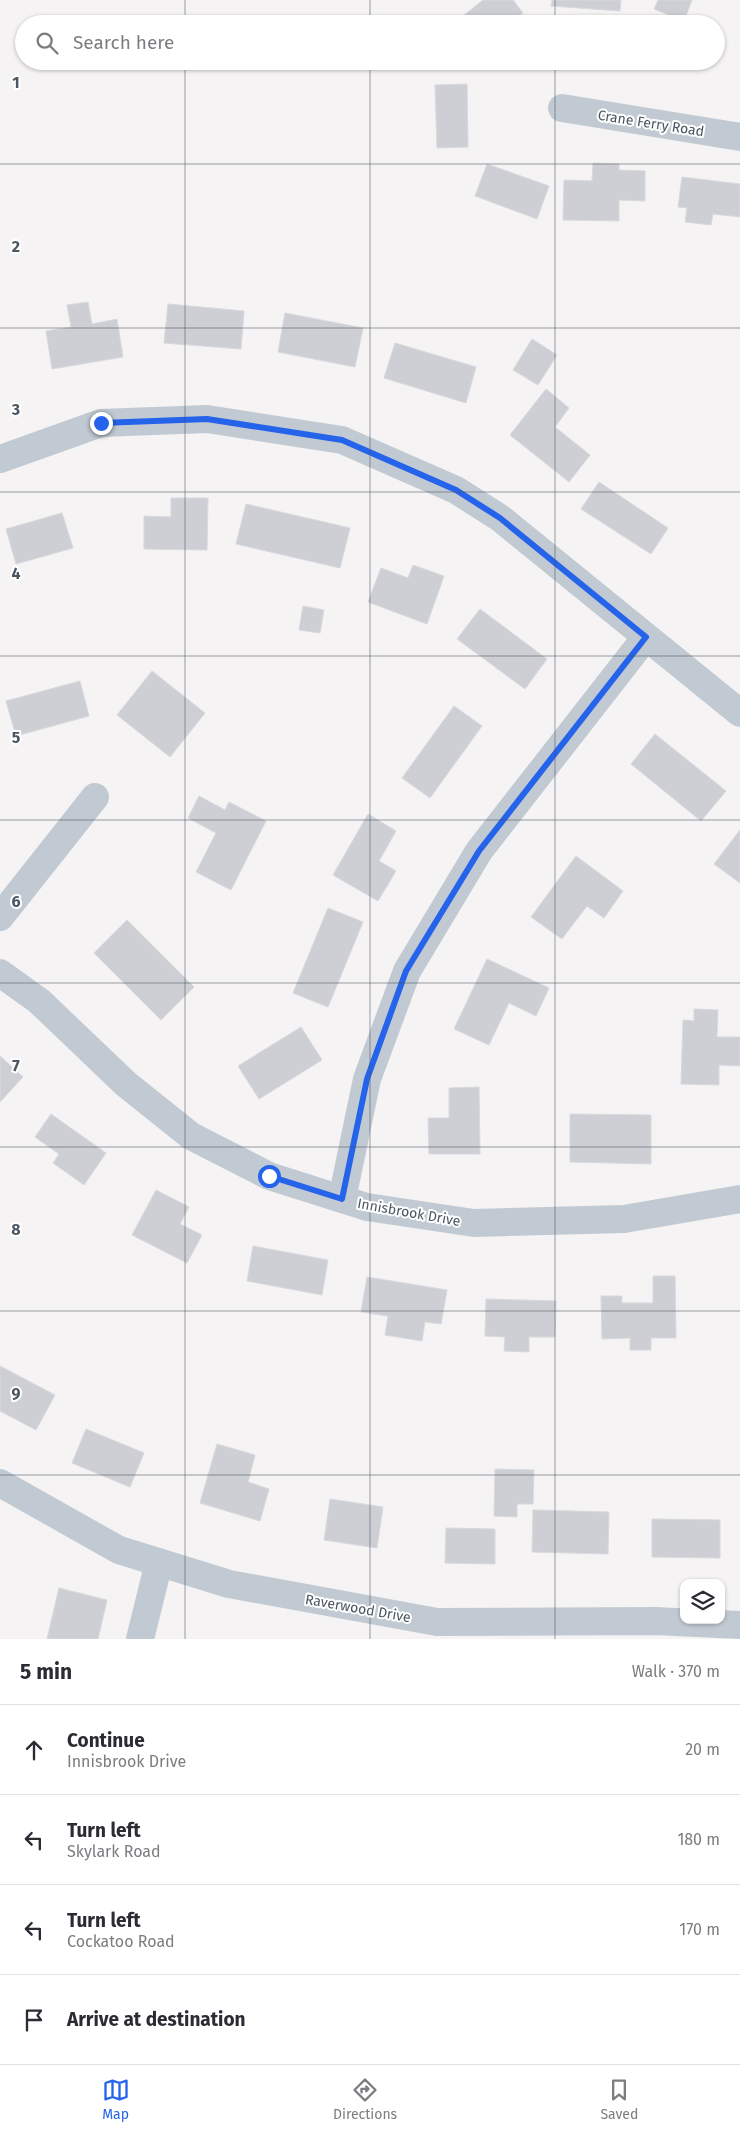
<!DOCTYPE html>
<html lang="en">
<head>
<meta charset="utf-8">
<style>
  body { margin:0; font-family:"Fira Sans",sans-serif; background:#f2f2f3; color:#2b2b33 }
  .controls { position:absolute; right:15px; bottom:15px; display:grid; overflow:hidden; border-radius:10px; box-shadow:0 1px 4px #0004 }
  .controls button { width:45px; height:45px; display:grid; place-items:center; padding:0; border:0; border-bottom:1px solid #e1e1e2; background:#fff; color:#2b2b33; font:25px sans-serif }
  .stop { position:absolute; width:15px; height:15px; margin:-11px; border:4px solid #2563eb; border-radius:50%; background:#fff }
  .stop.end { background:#2563eb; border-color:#fff; box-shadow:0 1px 5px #0008 }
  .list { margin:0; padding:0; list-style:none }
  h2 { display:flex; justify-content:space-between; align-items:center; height:65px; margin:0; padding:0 20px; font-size:21px }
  h2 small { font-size:16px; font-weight:400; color:#7c7c81 }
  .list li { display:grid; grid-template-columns:32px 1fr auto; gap:15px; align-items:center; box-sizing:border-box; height:90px; padding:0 20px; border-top:1px solid #e1e1e2 }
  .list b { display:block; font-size:19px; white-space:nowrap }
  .list p { margin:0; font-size:16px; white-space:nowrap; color:#7c7c81 }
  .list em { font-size:16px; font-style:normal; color:#7c7c81 }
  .icon { flex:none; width:28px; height:28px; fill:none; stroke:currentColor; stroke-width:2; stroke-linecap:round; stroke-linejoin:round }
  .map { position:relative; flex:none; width:740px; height:1639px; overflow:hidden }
  .search { position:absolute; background:#fff; box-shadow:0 1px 4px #0004; left:15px; right:15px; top:15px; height:55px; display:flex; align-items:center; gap:12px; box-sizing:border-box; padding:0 18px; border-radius:28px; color:#7c7c81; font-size:19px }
  .sheet { height:425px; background:#fff }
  nav { display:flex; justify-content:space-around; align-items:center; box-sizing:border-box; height:70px; border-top:1px solid #e1e1e2; background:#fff; font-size:14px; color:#7c7c81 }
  nav a { display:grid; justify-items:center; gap:2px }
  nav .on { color:#2563eb }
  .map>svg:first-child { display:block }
</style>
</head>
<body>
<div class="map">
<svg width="740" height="1639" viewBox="0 0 740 1639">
  <rect width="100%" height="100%" fill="#f5f3f3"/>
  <g fill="#cdcfd5" stroke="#d7d9de">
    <polygon points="483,0 513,0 523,13 508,24 453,24"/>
    <polygon points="552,0 621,0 620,11 551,6"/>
    <polygon points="658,0 692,0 684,21 654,9"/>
    <polygon points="467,84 468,147 437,148 435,85"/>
    <polygon points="593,163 619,164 619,170 645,171 645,201 619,200 619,221 563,220 564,180 592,181"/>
    <polygon points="487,164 549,186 537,219 475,196"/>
    <polygon points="682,177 740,184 740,217 713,214 711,225 685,222 687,208 678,207"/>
    <polygon points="88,302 92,324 117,319 123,357 52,369 46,331 71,327 67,305"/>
    <polygon points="168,304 244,311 241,349 164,343"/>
    <polygon points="285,313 363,328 355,367 278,352"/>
    <polygon points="532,339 557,355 538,385 513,370"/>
    <polygon points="395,343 476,367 466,403 384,378"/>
    <polygon points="546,389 569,408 555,427 590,455 569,482 510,435"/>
    <polygon points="599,482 668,528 651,554 581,509"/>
    <polygon points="171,498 208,498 207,550 144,549 144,516 171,517"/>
    <polygon points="246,504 350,528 340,568 236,544"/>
    <polygon points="62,513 73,548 16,564 6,529"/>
    <polygon points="413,565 444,576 427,624 368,602 381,568 408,578"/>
    <polygon points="303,606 324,610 320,633 299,630"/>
    <polygon points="480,609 547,659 525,689 457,639"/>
    <polygon points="152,671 205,713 170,757 117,715"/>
    <polygon points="80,681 89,716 16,736 6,701"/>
    <polygon points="454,706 482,726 430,798 402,778"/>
    <polygon points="655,734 726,791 701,821 631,764"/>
    <polygon points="199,796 225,810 229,802 266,821 231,890 196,872 216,833 188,818"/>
    <polygon points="368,814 396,831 379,861 396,871 378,901 333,875"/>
    <polygon points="740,830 740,883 714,864"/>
    <polygon points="576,856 623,891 604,918 587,906 562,939 531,917"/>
    <polygon points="328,908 363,922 328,1007 293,993"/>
    <polygon points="127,920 194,987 161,1020 94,953"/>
    <polygon points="487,959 549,988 536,1016 509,1003 489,1045 454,1029"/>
    <polygon points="694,1009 718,1010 717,1037 740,1037 740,1066 719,1065 719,1085 681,1084 683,1020 694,1021"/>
    <polygon points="301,1027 322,1060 259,1099 238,1066"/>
    <polygon points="0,1056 23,1077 0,1102"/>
    <polygon points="479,1087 480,1154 429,1154 428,1118 449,1118 449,1088"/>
    <polygon points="51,1114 106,1153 84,1185 53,1163 59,1154 35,1137"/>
    <polygon points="570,1114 651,1115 651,1164 570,1162"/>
    <polygon points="156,1190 189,1207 180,1224 202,1235 187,1263 132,1235"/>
    <polygon points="253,1246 328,1260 322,1295 247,1281"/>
    <polygon points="653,1276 675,1276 676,1338 651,1338 651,1350 630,1350 630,1338 602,1339 601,1296 622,1296 622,1303 653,1303"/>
    <polygon points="367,1277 447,1290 441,1324 425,1322 422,1341 385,1335 388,1316 361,1312"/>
    <polygon points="486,1299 556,1301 555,1337 529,1337 529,1352 504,1351 505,1337 485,1336"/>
    <polygon points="0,1366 55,1395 36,1430 0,1411"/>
    <polygon points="86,1429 144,1453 130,1487 72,1463"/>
    <polygon points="217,1444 255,1455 248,1482 269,1489 260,1521 200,1503"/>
    <polygon points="495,1469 534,1470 533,1504 517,1504 517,1517 494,1516"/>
    <polygon points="330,1499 383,1507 377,1548 324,1540"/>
    <polygon points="533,1510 609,1512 608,1554 532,1552"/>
    <polygon points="652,1519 720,1520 720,1558 652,1557"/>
    <polygon points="446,1528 495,1529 495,1564 445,1563"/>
    <polygon points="59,1588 107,1600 98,1639 47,1639"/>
  </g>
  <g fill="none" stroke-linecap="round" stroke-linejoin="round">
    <g stroke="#c1cad2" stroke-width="28">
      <polyline points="562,108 740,137"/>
      <polyline points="0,459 101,423 207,419 342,440 456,490 500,518 740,713"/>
      <polyline points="0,917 95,797"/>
      <polyline points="0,973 39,1001 126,1084 191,1136 269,1176 367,1207 474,1223 624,1219 740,1199"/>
      <polyline points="342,1199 367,1079 407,971 479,851 646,637"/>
      <polyline points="0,1483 119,1550 229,1584 437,1622 655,1621 740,1625"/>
      <polyline points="140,1639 159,1562"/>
    </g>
  </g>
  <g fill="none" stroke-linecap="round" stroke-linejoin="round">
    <polyline stroke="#2563eb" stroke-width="6" points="101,423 207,419 342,440 456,490 500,518 646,637 479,851 406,971 367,1079 342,1199 269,1176"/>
  </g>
  <path fill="none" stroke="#4a5661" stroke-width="1" stroke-opacity="0.55" d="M185 0V24M370 0V24M555 0V24M185 61V1639M370 61V1639M555 61V1639M0 164H740M0 328H740M0 492H740M0 656H740M0 820H740M0 983H740M0 1147H740M0 1311H740M0 1475H740"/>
  <g text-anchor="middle" stroke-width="4" stroke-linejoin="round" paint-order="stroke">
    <g font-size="14" fill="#4a5661" stroke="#fff">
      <text transform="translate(651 123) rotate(9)" y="5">Crane Ferry Road</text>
      <text transform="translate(409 1212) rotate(10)" y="5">Innisbrook Drive</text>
      <text transform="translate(358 1608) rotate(10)" y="5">Raverwood Drive</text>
    </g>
  </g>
  <g font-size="16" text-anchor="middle" font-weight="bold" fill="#4a5661" stroke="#fff" stroke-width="4" stroke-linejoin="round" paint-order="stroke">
    <text x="16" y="88">1</text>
    <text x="16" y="252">2</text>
    <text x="16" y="415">3</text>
    <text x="16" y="579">4</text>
    <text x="16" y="743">5</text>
    <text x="16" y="907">6</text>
    <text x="16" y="1071">7</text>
    <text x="16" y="1235">8</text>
    <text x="16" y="1399">9</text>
  </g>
</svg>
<div class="controls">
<button><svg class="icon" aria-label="layers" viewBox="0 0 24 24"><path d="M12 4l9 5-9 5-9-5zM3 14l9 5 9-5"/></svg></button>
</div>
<div class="stop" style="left:269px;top:1176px"></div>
<div class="stop end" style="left:101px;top:423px"></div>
<div class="search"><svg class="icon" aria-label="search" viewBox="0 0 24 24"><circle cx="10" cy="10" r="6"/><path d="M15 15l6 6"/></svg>Search here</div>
</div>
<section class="sheet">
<h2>5 min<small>Walk · 370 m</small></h2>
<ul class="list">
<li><svg class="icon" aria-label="ahead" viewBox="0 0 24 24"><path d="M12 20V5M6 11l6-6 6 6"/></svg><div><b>Continue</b><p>Innisbrook Drive</p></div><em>20 m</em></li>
<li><svg class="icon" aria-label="left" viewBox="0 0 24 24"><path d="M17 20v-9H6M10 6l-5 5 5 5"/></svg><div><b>Turn left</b><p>Skylark Road</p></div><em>180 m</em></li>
<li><svg class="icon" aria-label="left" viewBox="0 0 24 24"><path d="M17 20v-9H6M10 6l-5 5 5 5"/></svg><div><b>Turn left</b><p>Cockatoo Road</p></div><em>170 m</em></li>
<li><svg class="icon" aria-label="arrive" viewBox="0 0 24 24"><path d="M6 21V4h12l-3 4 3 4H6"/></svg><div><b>Arrive at destination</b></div></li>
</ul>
</section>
<nav>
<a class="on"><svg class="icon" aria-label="map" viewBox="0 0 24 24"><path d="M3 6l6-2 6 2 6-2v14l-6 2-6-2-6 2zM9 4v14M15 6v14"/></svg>Map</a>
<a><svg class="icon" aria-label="directions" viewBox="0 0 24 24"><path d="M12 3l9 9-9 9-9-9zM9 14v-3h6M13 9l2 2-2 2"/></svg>Directions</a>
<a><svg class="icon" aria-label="saved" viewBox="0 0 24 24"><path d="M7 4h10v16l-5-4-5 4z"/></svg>Saved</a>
</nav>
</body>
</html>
